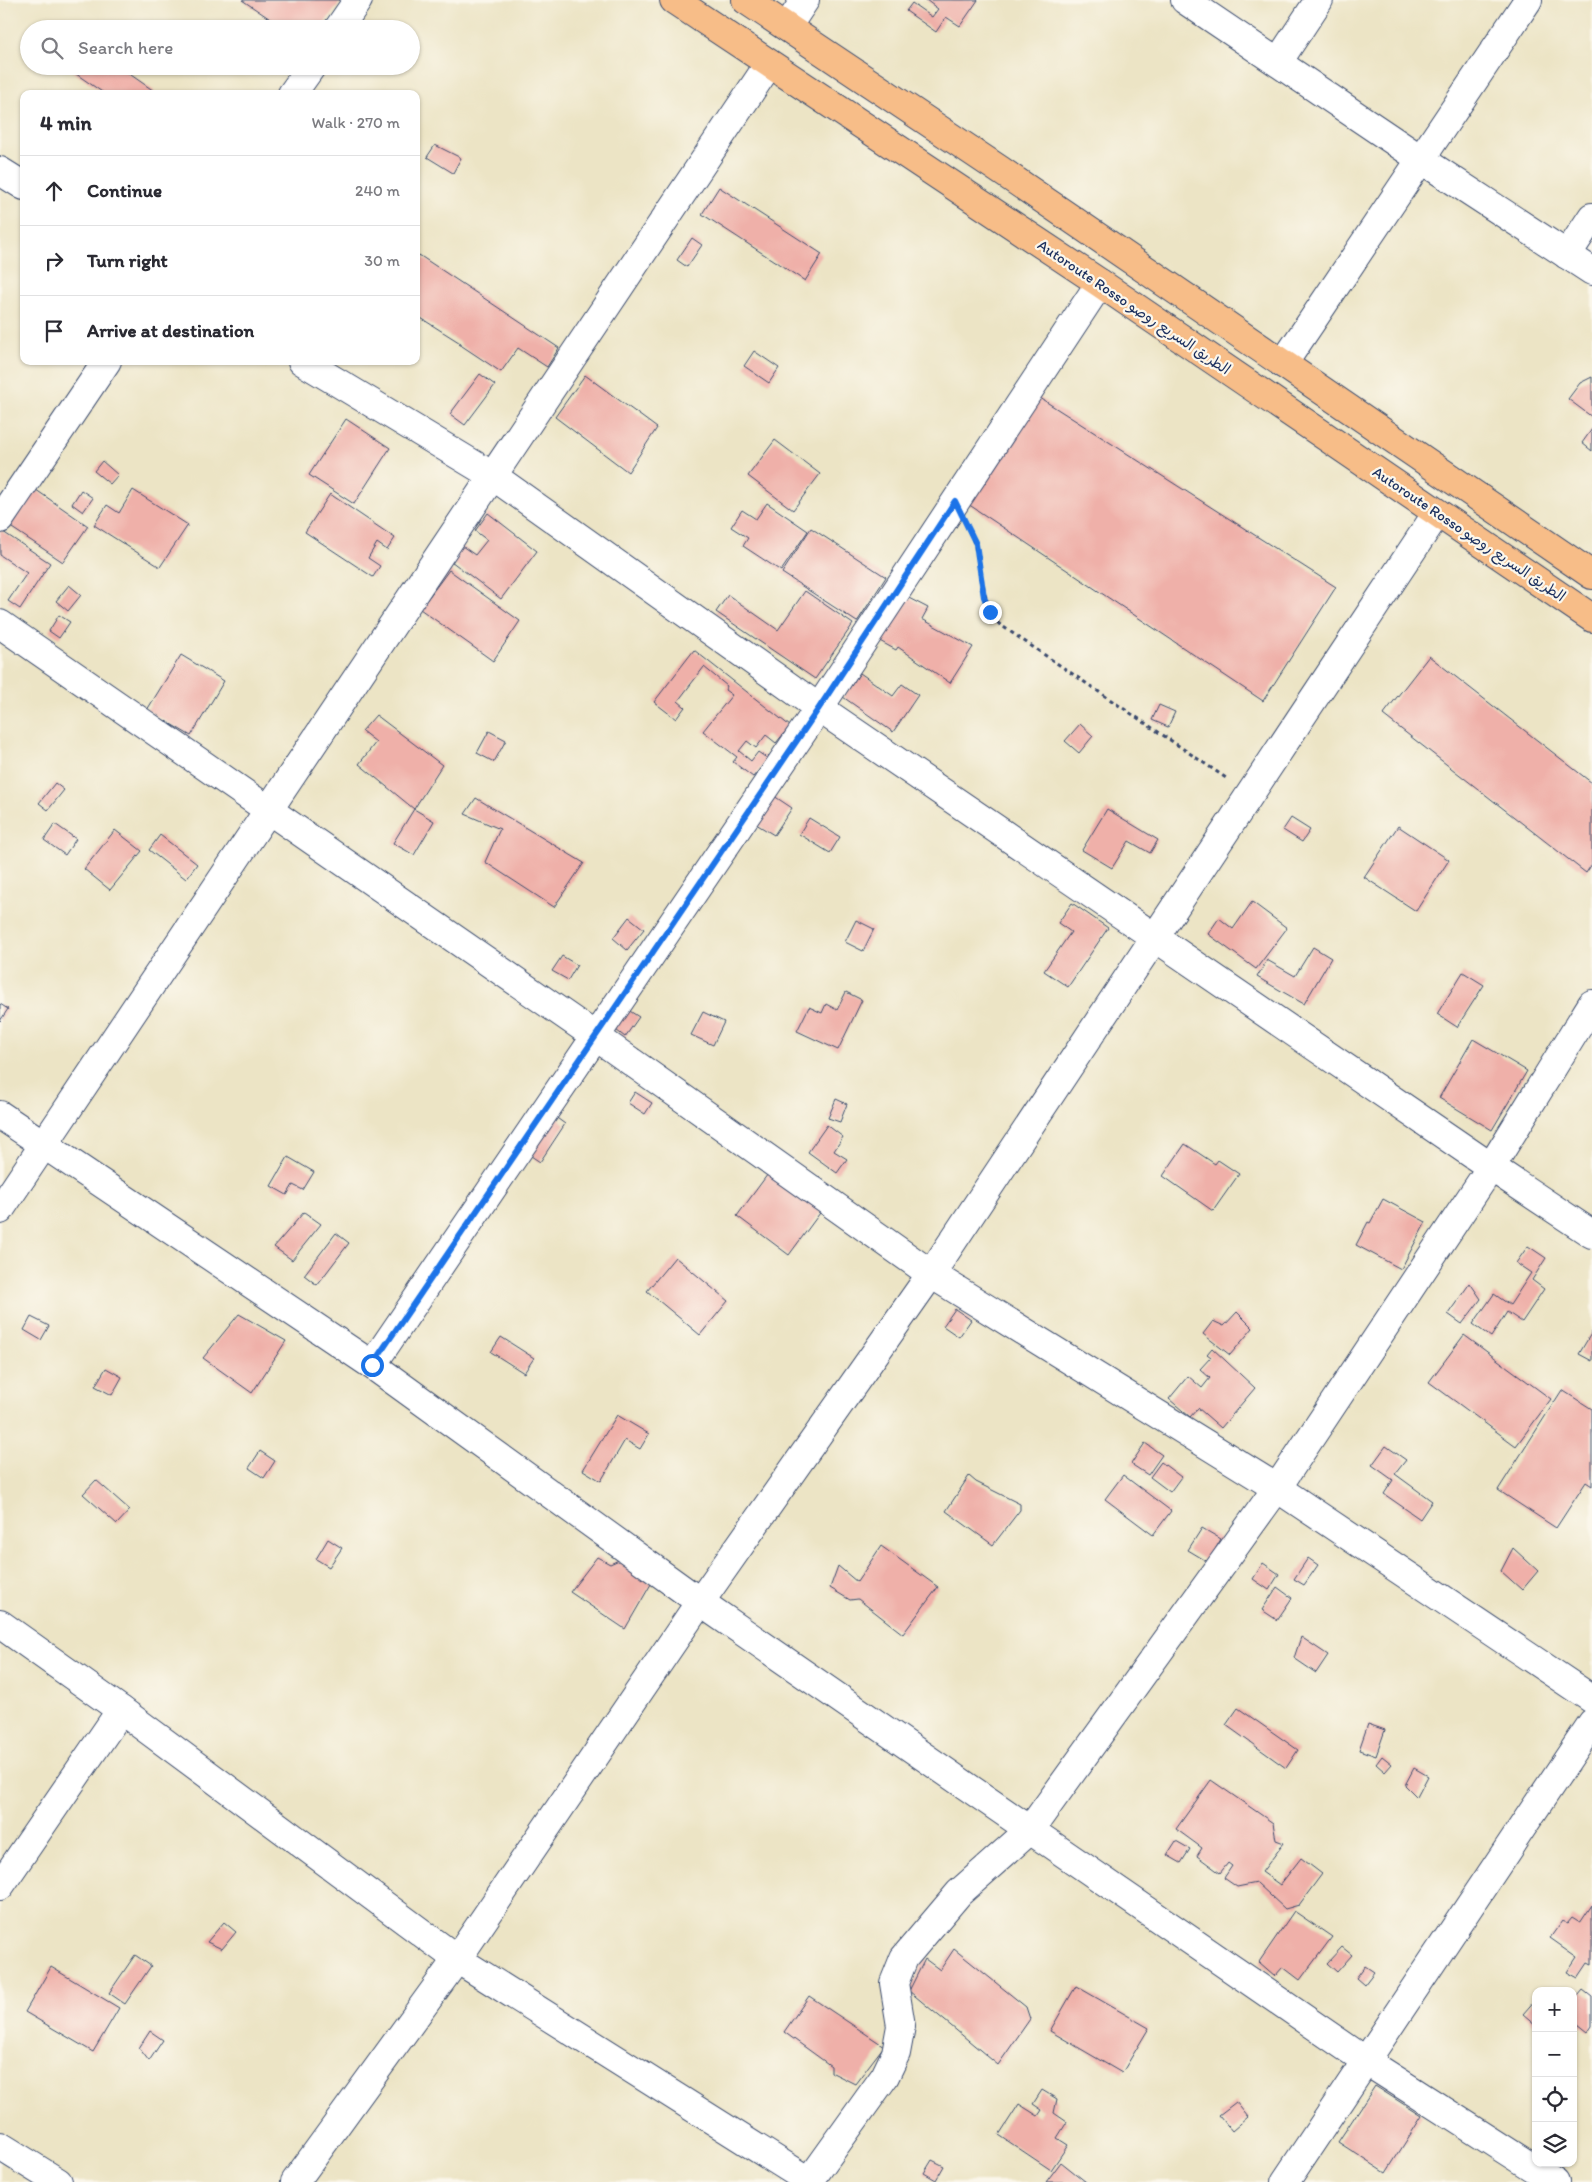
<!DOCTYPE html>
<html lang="en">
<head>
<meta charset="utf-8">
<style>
  body { margin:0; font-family:Itim,"Playpen Sans Arabic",sans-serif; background:#f2f2f3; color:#2b2b33 }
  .controls { position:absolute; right:15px; bottom:15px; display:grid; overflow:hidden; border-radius:10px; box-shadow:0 1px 4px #0004 }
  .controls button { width:45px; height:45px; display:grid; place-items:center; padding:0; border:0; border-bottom:1px solid #e1e1e2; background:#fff; color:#2b2b33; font:25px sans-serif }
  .stop { position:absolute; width:15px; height:15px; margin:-11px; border:4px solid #1a73e8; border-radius:50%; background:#fff }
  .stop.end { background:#1a73e8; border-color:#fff; box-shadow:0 1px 5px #0008 }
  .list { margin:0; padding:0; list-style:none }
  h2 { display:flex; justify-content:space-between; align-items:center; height:65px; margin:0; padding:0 20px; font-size:21px }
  h2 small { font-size:16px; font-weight:400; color:#7c7c81 }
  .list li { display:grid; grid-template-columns:32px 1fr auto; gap:15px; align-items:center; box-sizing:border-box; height:70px; padding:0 20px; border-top:1px solid #e1e1e2 }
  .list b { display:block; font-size:19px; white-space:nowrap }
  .list em { font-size:16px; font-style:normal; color:#7c7c81 }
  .icon { flex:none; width:28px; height:28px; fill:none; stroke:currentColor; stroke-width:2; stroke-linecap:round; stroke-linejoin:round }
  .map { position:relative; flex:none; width:1592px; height:2182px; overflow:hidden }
  .search { position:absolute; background:#fff; box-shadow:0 1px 4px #0004; left:20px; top:20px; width:400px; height:55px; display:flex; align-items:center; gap:12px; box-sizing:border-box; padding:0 18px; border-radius:28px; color:#7c7c81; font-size:19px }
  .panel { position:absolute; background:#fff; box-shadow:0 1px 4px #0004; left:20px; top:90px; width:400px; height:275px; border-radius:10px }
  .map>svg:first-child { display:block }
</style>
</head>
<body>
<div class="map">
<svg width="1592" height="2182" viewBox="0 0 1592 2182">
  <rect width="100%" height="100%" fill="#fbf7ec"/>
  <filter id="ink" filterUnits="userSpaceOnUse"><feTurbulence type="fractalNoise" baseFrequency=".02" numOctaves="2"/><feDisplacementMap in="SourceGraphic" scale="10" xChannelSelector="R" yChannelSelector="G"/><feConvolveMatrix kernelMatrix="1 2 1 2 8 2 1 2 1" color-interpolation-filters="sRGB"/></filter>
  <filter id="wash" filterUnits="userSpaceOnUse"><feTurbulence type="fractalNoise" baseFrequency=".0096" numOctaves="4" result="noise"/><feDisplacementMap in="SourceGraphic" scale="20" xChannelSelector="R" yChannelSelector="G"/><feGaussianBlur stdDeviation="1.12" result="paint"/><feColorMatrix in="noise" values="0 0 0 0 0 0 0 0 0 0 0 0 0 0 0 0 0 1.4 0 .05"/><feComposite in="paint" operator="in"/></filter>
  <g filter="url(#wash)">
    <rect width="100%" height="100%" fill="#ece4c5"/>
    <g id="blocks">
      <g fill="#efb0a9">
        <polygon points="242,0 342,0 320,29 285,29"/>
        <polygon points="926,0 978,0 960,26 946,17 936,32 906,11 912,3 932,17 938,9"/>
        <polygon points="71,66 118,66 154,91 153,94 105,94 69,69"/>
        <polygon points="435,145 461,158 453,173 427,157"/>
        <polygon points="719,187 822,254 805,281 702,214"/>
        <polygon points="692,238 702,245 687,267 677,260"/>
        <polygon points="419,255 559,348 547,367 518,348 501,372 459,344 462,344 416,315 416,259"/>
        <polygon points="754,351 779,368 769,383 744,366"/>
        <polygon points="480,374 495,385 465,425 450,414"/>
        <polygon points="585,375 657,428 628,472 555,417"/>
        <polygon points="1592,377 1592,417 1568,399 1580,383"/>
        <polygon points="1037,396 1336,587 1263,701 965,502"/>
        <polygon points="346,419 390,448 354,504 309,475"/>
        <polygon points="1592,429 1592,451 1582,443"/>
        <polygon points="775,440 820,474 793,510 748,476"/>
        <polygon points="102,461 118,475 110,484 94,471"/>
        <polygon points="29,485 88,526 63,562 3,522"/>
        <polygon points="81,490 93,498 83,512 72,504"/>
        <polygon points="133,490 188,525 160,567 94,525 107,505 119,513"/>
        <polygon points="330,494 395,538 387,550 377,543 368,558 380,566 373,577 305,532"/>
        <polygon points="767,503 808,531 781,571 743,546 748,538 731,527 742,510 756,519"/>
        <polygon points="488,513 537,551 501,599 451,561 462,546 475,555 487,540 475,531"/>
        <polygon points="811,528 886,577 857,622 782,573"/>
        <polygon points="0,530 50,563 20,609 8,601 27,573 0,555"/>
        <polygon points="449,570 520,621 493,661 420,609"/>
        <polygon points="69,585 81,595 68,611 56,601"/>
        <polygon points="805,591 853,624 815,679 716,612 728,595 778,630"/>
        <polygon points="901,594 928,608 922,619 973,647 950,683 898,647 896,650 876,639"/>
        <polygon points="59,615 70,622 59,638 49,631"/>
        <polygon points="694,650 790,726 776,743 766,735 756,748 747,741 739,751 751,761 758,752 768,759 753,777 733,762 737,757 703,731 732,695 725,690 727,686 704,667 678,701 685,707 676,719 654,702"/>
        <polygon points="181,655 224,681 191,736 147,710"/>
        <polygon points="1429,656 1592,783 1592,864 1586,873 1383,715"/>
        <polygon points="860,673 893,696 902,684 918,695 893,732 843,697"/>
        <polygon points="1159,705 1175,712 1168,727 1152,720"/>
        <polygon points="376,715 442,765 414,809 434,821 414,855 393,843 414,809 359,764 376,742 362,731"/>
        <polygon points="1080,724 1093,736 1079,753 1065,741"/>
        <polygon points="489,731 506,740 494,762 477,753"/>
        <polygon points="55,783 64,790 48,810 39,803"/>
        <polygon points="774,796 792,808 774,835 756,824"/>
        <polygon points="476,798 584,863 554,907 485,862 500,829 465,814"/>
        <polygon points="1107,809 1158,840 1150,853 1129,841 1112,868 1082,850"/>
        <polygon points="809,818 840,837 830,853 799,834"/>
        <polygon points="1291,818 1310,830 1302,842 1283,830"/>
        <polygon points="55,824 76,839 65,855 44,840"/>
        <polygon points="1398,826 1449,860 1416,911 1364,877"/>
        <polygon points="115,830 142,851 110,890 84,869"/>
        <polygon points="160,835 197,864 186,879 149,850"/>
        <polygon points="1252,902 1287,928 1256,969 1208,934 1219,918 1233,929"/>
        <polygon points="1072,903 1108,928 1068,987 1044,971 1071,932 1058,923"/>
        <polygon points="629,917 644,929 627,950 613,938"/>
        <polygon points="856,920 874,929 863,951 845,942"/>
        <polygon points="1313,947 1331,958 1304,1004 1257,977 1267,960 1295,976"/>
        <polygon points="562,956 577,965 568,980 552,971"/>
        <polygon points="1463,972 1484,985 1457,1027 1437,1014"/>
        <polygon points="846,992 862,1000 838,1050 797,1031 809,1007 822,1013 826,1004 837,1010"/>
        <polygon points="0,1004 8,1009 0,1021"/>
        <polygon points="625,1008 639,1017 625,1037 612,1027"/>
        <polygon points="703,1012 724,1022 713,1045 691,1035"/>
        <polygon points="1473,1039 1527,1071 1492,1130 1439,1098"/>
        <polygon points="635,1092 652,1103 645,1114 628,1103"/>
        <polygon points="836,1099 847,1104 840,1122 828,1118"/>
        <polygon points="550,1113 565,1124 540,1162 525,1152"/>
        <polygon points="827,1125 843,1137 834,1151 847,1159 837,1173 808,1152"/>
        <polygon points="1185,1144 1215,1164 1218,1160 1239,1174 1213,1211 1163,1176"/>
        <polygon points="288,1157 314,1172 303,1190 293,1185 287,1195 271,1186"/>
        <polygon points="776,1163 828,1202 789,1255 737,1216"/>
        <polygon points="1383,1199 1426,1222 1401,1269 1356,1245 1368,1222 1370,1223"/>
        <polygon points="304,1212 321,1224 292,1260 274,1247"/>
        <polygon points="336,1233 349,1243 317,1285 304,1275"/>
        <polygon points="1528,1246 1546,1258 1532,1280 1544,1289 1522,1322 1507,1312 1491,1337 1473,1324 1494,1294 1510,1305 1531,1273 1516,1263"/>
        <polygon points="675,1257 728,1301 700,1335 647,1291"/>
        <polygon points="1470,1283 1481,1299 1462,1324 1448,1314"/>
        <polygon points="955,1309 971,1320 959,1337 943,1326"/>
        <polygon points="1237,1312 1253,1328 1230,1355 1203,1334 1213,1321 1224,1326"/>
        <polygon points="239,1314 286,1341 252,1393 203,1358"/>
        <polygon points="31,1317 49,1326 41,1340 24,1330"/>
        <polygon points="1592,1332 1592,1361 1579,1354"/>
        <polygon points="1464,1335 1551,1399 1516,1446 1429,1382"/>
        <polygon points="501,1337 534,1358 524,1373 491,1352"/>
        <polygon points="1212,1348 1255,1388 1221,1428 1198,1408 1190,1417 1169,1399 1188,1376 1202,1388 1210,1378 1200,1369 1211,1357 1207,1354"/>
        <polygon points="106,1368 122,1377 112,1395 95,1386"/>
        <polygon points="1562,1390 1592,1409 1592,1486 1586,1482 1556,1528 1498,1490"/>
        <polygon points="617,1415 649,1434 640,1449 625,1440 601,1481 583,1470"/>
        <polygon points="1145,1443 1162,1455 1148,1475 1131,1464"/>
        <polygon points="1386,1446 1406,1460 1395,1474 1432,1501 1420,1519 1384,1494 1393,1480 1372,1465"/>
        <polygon points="260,1451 275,1461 264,1478 249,1468"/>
        <polygon points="1161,1462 1181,1477 1170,1492 1150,1477"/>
        <polygon points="1123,1475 1171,1511 1153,1535 1105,1499"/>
        <polygon points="969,1476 976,1482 1020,1504 1020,1510 993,1545 946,1511"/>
        <polygon points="96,1480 130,1510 117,1524 83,1494"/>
        <polygon points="1202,1528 1221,1539 1208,1562 1188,1550"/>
        <polygon points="328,1539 342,1548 329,1567 316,1559"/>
        <polygon points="881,1546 938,1587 903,1634 858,1599 850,1600 830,1588 838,1566 857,1582"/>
        <polygon points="1513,1548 1538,1571 1522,1590 1501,1571"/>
        <polygon points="597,1557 610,1564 619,1560 651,1584 625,1629 570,1592"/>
        <polygon points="1308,1558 1318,1565 1304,1585 1294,1579"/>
        <polygon points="1263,1563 1279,1574 1269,1590 1253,1579"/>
        <polygon points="1277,1587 1292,1598 1277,1620 1262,1610"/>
        <polygon points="1301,1637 1328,1655 1316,1673 1294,1658"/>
        <polygon points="1238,1708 1298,1750 1286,1768 1226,1725"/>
        <polygon points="1368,1724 1385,1730 1376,1756 1359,1750"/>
        <polygon points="1382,1756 1392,1764 1385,1772 1376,1764"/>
        <polygon points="1414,1768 1428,1776 1417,1797 1405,1785"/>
        <polygon points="1211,1780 1273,1823 1276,1840 1284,1843 1262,1872 1280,1885 1301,1858 1322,1874 1299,1905 1285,1909 1257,1883 1237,1887 1224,1878 1232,1866 1228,1863 1220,1873 1197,1856 1202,1848 1176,1829"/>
        <polygon points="1176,1841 1190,1849 1181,1863 1167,1855"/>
        <polygon points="1592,1905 1592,1965 1588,1963 1578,1978 1567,1972 1577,1957 1550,1938 1562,1921 1567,1924 1572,1918 1580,1923"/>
        <polygon points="1294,1911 1332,1937 1300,1980 1283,1967 1275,1976 1259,1962"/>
        <polygon points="224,1922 236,1932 222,1949 207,1942"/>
        <polygon points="1342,1947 1352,1955 1337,1972 1327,1963"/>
        <polygon points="954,1949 1026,2007 1030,2019 998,2065 909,1991 925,1959 940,1970"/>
        <polygon points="135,1955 151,1966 125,2004 109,1993"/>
        <polygon points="1365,1966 1374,1972 1364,1985 1356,1978"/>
        <polygon points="51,1967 119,2008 93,2052 25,2012"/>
        <polygon points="1076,1986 1149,2028 1122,2073 1050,2031"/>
        <polygon points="1583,1990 1592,1997 1592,2026 1588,2032 1573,2020 1573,2002"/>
        <polygon points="809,1996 884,2046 855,2084 831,2072 831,2066 784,2032"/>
        <polygon points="1536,1999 1536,2025 1523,2014"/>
        <polygon points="150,2031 163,2040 149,2061 139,2048"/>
        <polygon points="1375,2086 1422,2116 1386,2173 1338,2142"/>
        <polygon points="1042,2090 1057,2099 1054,2113 1067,2122 1057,2138 1068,2145 1051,2170 999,2135 1019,2104 1038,2116 1042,2110 1033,2104"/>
        <polygon points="1236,2102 1248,2117 1232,2131 1219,2115"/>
        <polygon points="932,2160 944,2166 936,2180 924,2173"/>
        <polygon points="1061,2162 1086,2182 1046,2182"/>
      </g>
    </g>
  </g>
  <g filter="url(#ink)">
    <use href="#blocks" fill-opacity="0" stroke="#3a4a6d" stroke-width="1"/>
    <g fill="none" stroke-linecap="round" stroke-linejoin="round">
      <defs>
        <g id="street">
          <polyline points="1185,0 1422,160 1592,271"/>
          <polyline points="787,27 805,0"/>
          <polyline points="338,29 358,0"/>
          <polyline points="1278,62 1319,0"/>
          <polyline points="292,94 312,66"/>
          <polyline points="0,171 24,186"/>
          <polyline points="1567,255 1592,217"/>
          <polyline points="302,361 493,476 819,708 1491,1167 1592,1234"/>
          <polyline points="1283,364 1528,0"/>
          <polyline points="0,519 107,361"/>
          <polyline points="0,624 595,1036 931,1274 1277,1488 1592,1699"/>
          <polyline points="0,1115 372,1365 700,1602 1030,1830 1366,2061 1555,2182"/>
          <polyline points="0,1210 769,64"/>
          <polyline points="372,1365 819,708 1100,283"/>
          <polyline points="0,1624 121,1710 457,1959 811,2182"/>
          <polyline points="0,1886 121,1710"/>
          <polyline points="0,2146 58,2182"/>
          <polyline points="295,2182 457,1959 700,1602 931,1274 1437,513"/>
          <polyline points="809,2182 885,2076 896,2053 901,2026 894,1983 904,1958 959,1893 1030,1830 1277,1488 1491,1167 1592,1004"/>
          <polyline points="1285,2182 1592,1723"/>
        </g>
        <g id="highway">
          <polyline points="674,0 1100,283 1592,618"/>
          <polyline points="746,0 1000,170 1592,575"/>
        </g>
      </defs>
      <use href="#street" stroke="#3a4a6d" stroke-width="30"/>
      <use href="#highway" stroke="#3a4a6d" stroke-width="30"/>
      <path stroke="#3a4a6d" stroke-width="3" stroke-dasharray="4 4" stroke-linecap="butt" d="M970 531C984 564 977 593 999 624L1226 778"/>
      <use href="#street" stroke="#fff" stroke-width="28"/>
      <use href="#highway" stroke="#f7bd88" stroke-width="28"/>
    </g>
  </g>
  <g fill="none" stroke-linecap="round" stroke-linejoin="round" filter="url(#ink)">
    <polyline stroke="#1a73e8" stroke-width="6" points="372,1365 819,708 955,501 976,544 984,597 990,612"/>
  </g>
  <g text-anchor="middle" stroke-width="4.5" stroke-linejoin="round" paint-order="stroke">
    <g font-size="15" fill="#1b2f5e" stroke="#fbf7ec">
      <text transform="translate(1134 307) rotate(34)" y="5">Autoroute Rosso الطريق السريع روصو</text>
      <text transform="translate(1469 534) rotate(34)" y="5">Autoroute Rosso الطريق السريع روصو</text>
    </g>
  </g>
</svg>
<div class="controls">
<button>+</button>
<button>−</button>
<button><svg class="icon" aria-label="locate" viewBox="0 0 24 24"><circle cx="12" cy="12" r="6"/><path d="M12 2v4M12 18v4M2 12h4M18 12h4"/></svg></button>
<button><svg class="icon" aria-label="layers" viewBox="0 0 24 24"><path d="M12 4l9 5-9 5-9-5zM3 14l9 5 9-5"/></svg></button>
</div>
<div class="stop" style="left:372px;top:1365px"></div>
<div class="stop end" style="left:990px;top:612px"></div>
<div class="search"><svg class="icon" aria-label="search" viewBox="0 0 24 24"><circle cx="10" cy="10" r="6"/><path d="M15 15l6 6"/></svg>Search here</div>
<section class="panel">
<h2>4 min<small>Walk · 270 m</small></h2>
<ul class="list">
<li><svg class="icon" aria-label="ahead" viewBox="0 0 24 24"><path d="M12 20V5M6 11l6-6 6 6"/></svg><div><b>Continue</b></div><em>240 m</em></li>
<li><svg class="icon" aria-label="right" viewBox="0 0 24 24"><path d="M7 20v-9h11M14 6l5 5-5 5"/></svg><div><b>Turn right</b></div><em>30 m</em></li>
<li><svg class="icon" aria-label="arrive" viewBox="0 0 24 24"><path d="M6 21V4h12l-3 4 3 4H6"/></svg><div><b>Arrive at destination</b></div></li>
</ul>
</section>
</div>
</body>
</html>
